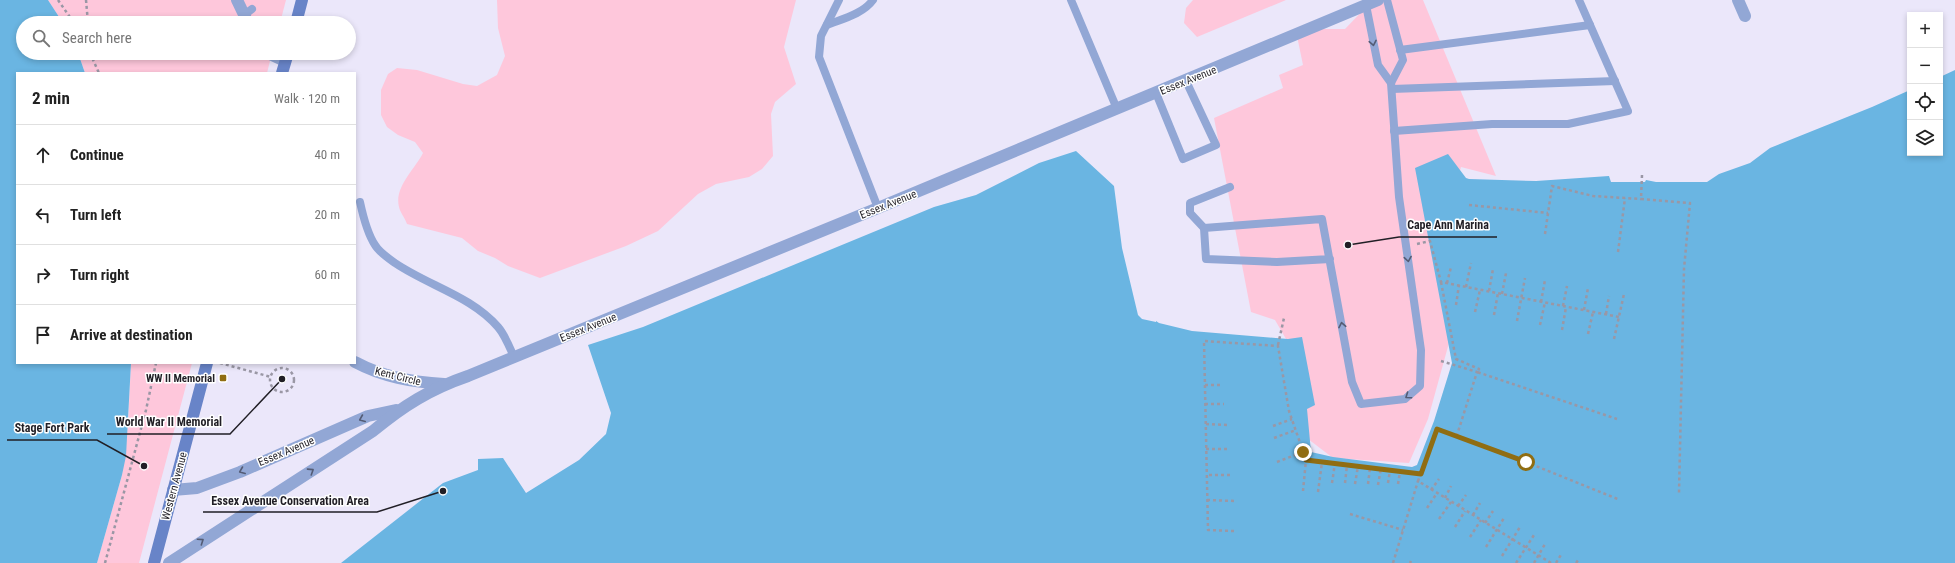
<!DOCTYPE html>
<html lang="en">
<head>
<meta charset="utf-8">
<style>
  body { margin:0; font-family:"Roboto Condensed",sans-serif; background:#f6f6f6; color:#222 }
  .controls { position:absolute; right:12px; top:12px; display:grid; overflow:hidden; border-radius:0px; box-shadow:0 2px 6px #0003 }
  .controls button { width:36px; height:36px; display:grid; place-items:center; padding:0; border:0; border-bottom:1px solid #e0e0e0; background:#fff; color:#222; font:20px sans-serif }
  .stop { position:absolute; width:12px; height:12px; margin:-9px; border:3px solid #906d12; border-radius:50%; background:#fff }
  .stop.end { background:#906d12; border-color:#fff; box-shadow:0 1px 4px #0008 }
  .list { margin:0; padding:0; list-style:none }
  h2 { display:flex; justify-content:space-between; align-items:center; height:52px; margin:0; padding:0 16px; font-size:17px }
  h2 small { font-size:13px; font-weight:400; color:#767676 }
  .list li { display:grid; grid-template-columns:26px 1fr auto; gap:12px; align-items:center; box-sizing:border-box; height:60px; padding:0 16px; border-top:1px solid #e0e0e0 }
  .list b { display:block; font-size:15px; white-space:nowrap }
  .list em { font-size:13px; font-style:normal; color:#767676 }
  .icon { flex:none; width:22px; height:22px; fill:none; stroke:currentColor; stroke-width:2; stroke-linecap:round; stroke-linejoin:round }
  .map { position:relative; flex:none; width:1955px; height:563px; overflow:hidden }
  .search { position:absolute; background:#fff; box-shadow:0 2px 6px #0003; left:16px; top:16px; width:340px; height:44px; display:flex; align-items:center; gap:10px; box-sizing:border-box; padding:0 14px; border-radius:22px; color:#767676; font-size:15px }
  .panel { position:absolute; background:#fff; box-shadow:0 2px 6px #0003; left:16px; top:72px; width:340px; height:292px; border-radius:0px }
  .map>svg:first-child { display:block }
</style>
</head>
<body>
<div class="map">
<svg width="1955" height="563" viewBox="0 0 1955 563">
  <rect width="100%" height="100%" fill="#ebe7fa"/>
  <g fill="#fec7db">
    <polygon points="48,0 286,0 280,23 63,23"/>
    <path d="M497 0H796L784 47 796 84 775 102 771 114 773 156 762 169 749 177 716 184 698 194 658 231 626 246 540 278 508 266 495 258 478 251 462 238 407 224C405 218 400 212 399 207 394 187 415 169 423 153L415 142 398 135 387 127 381 115V90L388 74 397 68 417 70 463 84 477 86 497 75 505 56 498 28Z"/>
    <polygon points="1193,0 1286,0 1197,37 1184,23 1186,8"/>
    <polygon points="1373,0 1423,0 1496,176 1461,167 1453,197 1463,292 1428,419 1409,463 1333,458 1291,426 1297,358 1275,320 1251,312 1214,118 1283,88 1279,75 1303,65 1297,36 1315,29 1345,29"/>
    <polygon points="78,53 272,53 267,73 85,73"/>
    <polygon points="131,363 192,363 139,563 97,563 122,475 128,424"/>
  </g>
  <g fill="#6ab5e2">
    <polygon points="0,0 48,0 63,23 23,23 23,53 78,53 85,73 17,73 17,363 131,363 126,456 122,475 97,563 0,563"/>
    <polygon points="1955,70 1955,563 341,563 443,483 478,470 478,459 503,458 526,493 579,460 606,434 611,413 588,345 643,327 934,207 976,195 1039,163 1076,151 1114,186 1122,248 1138,315 1142,319 1156,322 1156,321 1159,323 1192,331 1288,339 1302,337 1315,405 1307,409 1311,452 1333,457 1412,467 1417,465 1434,421 1452,363 1415,168 1448,154 1466,178 1469,179 1536,181 1609,176 1611,182 1645,182 1646,180 1656,182 1707,182 1719,174 1750,163 1770,148 1872,107 1910,90 1910,153 1940,153 1940,77"/>
  </g>
  <g fill="none" stroke-linecap="round" stroke-linejoin="round">
    <g stroke="#9a97a5" stroke-width="2.5" stroke-dasharray="3 3" stroke-linecap="butt">
      <polyline points="58,0 74,23"/>
      <polyline points="86,0 88,23"/>
      <polyline points="90,53 99,73"/>
      <polyline points="1642,175 1641,199 1690,203 1684,269 1679,493"/>
      <polyline points="1469,205 1548,213"/>
      <polyline points="1545,234 1552,186 1593,196 1641,199"/>
      <polyline points="1417,244 1430,241 1441,282 1619,317"/>
      <polyline points="1618,252 1625,198"/>
      <polyline points="1441,282 1456,359 1479,369 1477,372 1617,419"/>
      <polyline points="1447,283 1451,267"/>
      <polyline points="1466,287 1471,263"/>
      <polyline points="1489,291 1493,269"/>
      <polyline points="1502,294 1506,273"/>
      <polyline points="1541,302 1545,280"/>
      <polyline points="1456,305 1459,285"/>
      <polyline points="1563,306 1567,286"/>
      <polyline points="1584,310 1588,288"/>
      <polyline points="1475,312 1480,290"/>
      <polyline points="1606,314 1609,296"/>
      <polyline points="1494,315 1498,293"/>
      <polyline points="1517,321 1525,278"/>
      <polyline points="1540,325 1545,302"/>
      <polyline points="1562,330 1566,307"/>
      <polyline points="1588,334 1593,312"/>
      <polyline points="1614,339 1624,294"/>
      <polyline points="1278,345 1284,318"/>
      <polyline points="1441,361 1477,372 1457,435"/>
      <polyline points="220,363 271,377"/>
      <circle cx="282" cy="380" r="12"/>
      <polyline points="1205,385 1220,385"/>
      <polyline points="1205,404 1224,404"/>
      <polyline points="1206,424 1227,425"/>
      <polyline points="1273,426 1292,419"/>
      <polyline points="1274,438 1296,430"/>
      <polyline points="1206,449 1230,449"/>
      <polyline points="1277,462 1303,452"/>
      <polyline points="1209,475 1232,475"/>
      <polyline points="1332,483 1335,463"/>
      <polyline points="1345,483 1347,465"/>
      <polyline points="1388,483 1390,470"/>
      <polyline points="1355,484 1358,466"/>
      <polyline points="1368,484 1370,468"/>
      <polyline points="1398,484 1400,472"/>
      <polyline points="1378,485 1381,468"/>
      <polyline points="1431,490 1439,479"/>
      <polyline points="1303,491 1306,460"/>
      <polyline points="1318,492 1322,462"/>
      <polyline points="1445,498 1451,486"/>
      <polyline points="1207,500 1235,501"/>
      <polyline points="1458,506 1466,495"/>
      <polyline points="1427,508 1437,493"/>
      <polyline points="1350,514 1403,530"/>
      <polyline points="1473,515 1480,503"/>
      <polyline points="1439,519 1451,502"/>
      <polyline points="1485,523 1493,511"/>
      <polyline points="1455,527 1465,511"/>
      <polyline points="1234,531 1208,530 1204,341 1278,346 1289,411 1306,460 1421,474"/>
      <polyline points="1470,537 1481,520"/>
      <polyline points="1486,547 1504,518"/>
      <polyline points="1502,556 1520,527"/>
      <polyline points="105,563 146,410 156,363"/>
      <polyline points="1393,563 1418,481"/>
      <polyline points="1410,563 1411,561"/>
      <polyline points="1516,563 1534,535"/>
      <polyline points="1534,563 1545,544"/>
      <polyline points="1551,563 1418,481 1437,429 1526,462 1620,500"/>
      <polyline points="1556,563 1562,553"/>
      <polyline points="1576,563 1579,559"/>
    </g>
    <g stroke="#92a7d5" stroke-width="8">
      <polyline points="839,0 821,36 819,57 878,208"/>
      <polyline points="1071,0 1117,109"/>
      <polyline points="1366,5 1378,65 1391,83"/>
      <polyline points="244,15 252,9"/>
      <path d="M827 25C842 19 863 14 873 0"/>
      <polyline points="1400,50 1590,25"/>
      <polyline points="1392,89 1615,81"/>
      <polyline points="1156,93 1183,159 1216,145 1186,81"/>
      <polyline points="1394,131 1492,124 1568,124 1628,111 1579,0"/>
      <path d="M360 202C363 216 367 233 375 245 379 252 388 258 395 263 429 286 471 296 498 327 505 335 510 348 514 357"/>
      <polyline points="1204,228 1190,213 1190,203 1230,187"/>
      <polyline points="1330,259 1277,262 1206,259 1204,228 1322,219 1352,382 1361,404 1405,399 1420,386 1421,350 1399,197 1391,83 1403,60 1387,0"/>
    </g>
    <g stroke="#92a7d5" stroke-width="12">
      <polyline points="237,0 248,23"/>
      <polyline points="1738,0 1745,16"/>
      <polyline points="268,53 285,61"/>
      <path d="M355 362C383 377 412 382 444 384"/>
    </g>
    <g stroke="#92a7d5" stroke-width="12">
      <polyline points="173,490 197,488 240,472 368,416 396,410"/>
      <path d="M169 563 373 431C403 406 430 389 468 376L878 208 1378 0"/>
    </g>
    <g stroke="#6884c8" stroke-width="12">
      <polyline points="296,23 302,0"/>
      <polyline points="282,73 288,53"/>
      <polyline points="154,563 207,363"/>
    </g>
  </g>
  <defs><path id="oneway-chevron" d="M-2-3.5L2.5 0L-2 3.5" fill="none" stroke-width="1.6" stroke-linecap="round" stroke-linejoin="round"/></defs>
  <g stroke="#545c75">
    <use href="#oneway-chevron" transform="translate(1373 43) rotate(79)"/>
    <use href="#oneway-chevron" transform="translate(1408 259) rotate(81)"/>
    <use href="#oneway-chevron" transform="translate(1342 325) rotate(-101)"/>
    <use href="#oneway-chevron" transform="translate(1408 396) rotate(145)"/>
    <use href="#oneway-chevron" transform="translate(362 419) rotate(157)"/>
    <use href="#oneway-chevron" transform="translate(242 471) rotate(158)"/>
    <use href="#oneway-chevron" transform="translate(311 471) rotate(-33)"/>
    <use href="#oneway-chevron" transform="translate(201 541) rotate(-34)"/>
  </g>
  <g fill="none" stroke-linecap="round" stroke-linejoin="round">
    <polyline stroke="#906d12" stroke-width="5" points="1303,452 1306,460 1421,474 1437,429 1526,462"/>
  </g>
  <rect fill="#906d12" stroke="#fff" stroke-width="1.5" x="219" y="374" width="8" height="8" rx="2"/>
  <g text-anchor="middle" stroke-width="3" stroke-linejoin="round" paint-order="stroke">
    <g font-size="11" fill="#211f26" stroke="#fff">
      <text transform="translate(1188 80) rotate(-22)" y="4">Essex Avenue</text>
      <text transform="translate(888 204) rotate(-22)" y="4">Essex Avenue</text>
      <text transform="translate(588 327) rotate(-22)" y="4">Essex Avenue</text>
      <text transform="translate(398 376) rotate(14)" y="4">Kent Circle</text>
      <text transform="translate(286 451) rotate(-23)" y="4">Essex Avenue</text>
      <text transform="translate(174 486) rotate(-75)" y="4">Western Avenue</text>
    </g>
    <g font-size="11" font-weight="bold" fill="#211f26" stroke="#fff" text-anchor="end">
      <text x="215" y="382">WW II Memorial</text>
    </g>
  </g>
  <path fill="none" stroke="#211f26" stroke-width="1.5" d="M1348 245L1399 237H1497M282 379L230 434H107M144 466L97 440H7M443 491L377 512H203"/>
  <g fill="#211f26" stroke="#fff" stroke-width="1.5">
    <circle cx="1348" cy="245" r="4"/>
    <circle cx="282" cy="379" r="4"/>
    <circle cx="144" cy="466" r="4"/>
    <circle cx="443" cy="491" r="4"/>
  </g>
  <g font-size="12" text-anchor="middle" font-weight="bold" fill="#211f26" stroke="#fff" stroke-width="3" stroke-linejoin="round" paint-order="stroke">
    <text x="1448" y="229">Cape Ann Marina</text>
    <text x="169" y="426">World War II Memorial</text>
    <text x="52" y="432">Stage Fort Park</text>
    <text x="290" y="505">Essex Avenue Conservation Area</text>
  </g>
</svg>
<div class="controls">
<button>+</button>
<button>−</button>
<button><svg class="icon" aria-label="locate" viewBox="0 0 24 24"><circle cx="12" cy="12" r="6"/><path d="M12 2v4M12 18v4M2 12h4M18 12h4"/></svg></button>
<button><svg class="icon" aria-label="layers" viewBox="0 0 24 24"><path d="M12 4l9 5-9 5-9-5zM3 14l9 5 9-5"/></svg></button>
</div>
<div class="stop" style="left:1526px;top:462px"></div>
<div class="stop end" style="left:1303px;top:452px"></div>
<div class="search"><svg class="icon" aria-label="search" viewBox="0 0 24 24"><circle cx="10" cy="10" r="6"/><path d="M15 15l6 6"/></svg>Search here</div>
<section class="panel">
<h2>2 min<small>Walk · 120 m</small></h2>
<ul class="list">
<li><svg class="icon" aria-label="ahead" viewBox="0 0 24 24"><path d="M12 20V5M6 11l6-6 6 6"/></svg><div><b>Continue</b></div><em>40 m</em></li>
<li><svg class="icon" aria-label="left" viewBox="0 0 24 24"><path d="M17 20v-9H6M10 6l-5 5 5 5"/></svg><div><b>Turn left</b></div><em>20 m</em></li>
<li><svg class="icon" aria-label="right" viewBox="0 0 24 24"><path d="M7 20v-9h11M14 6l5 5-5 5"/></svg><div><b>Turn right</b></div><em>60 m</em></li>
<li><svg class="icon" aria-label="arrive" viewBox="0 0 24 24"><path d="M6 21V4h12l-3 4 3 4H6"/></svg><div><b>Arrive at destination</b></div></li>
</ul>
</section>
</div>
</body>
</html>
